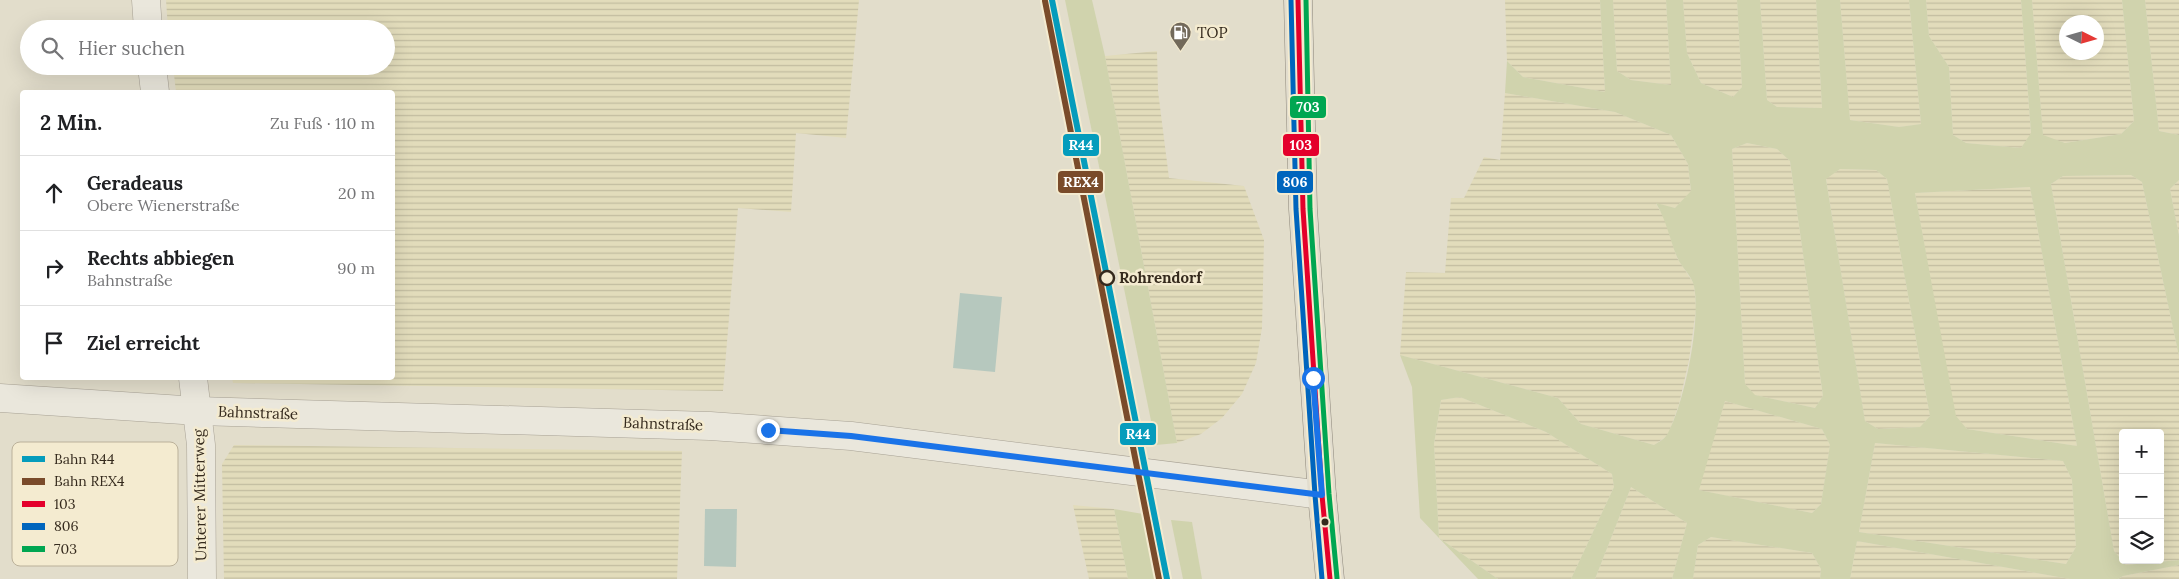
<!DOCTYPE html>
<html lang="de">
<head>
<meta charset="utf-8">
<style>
  body { margin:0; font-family:Lora,serif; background:#f6f6f6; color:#202124 }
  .controls { position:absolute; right:15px; bottom:15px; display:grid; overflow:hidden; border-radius:5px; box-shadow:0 5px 20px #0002 }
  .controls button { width:45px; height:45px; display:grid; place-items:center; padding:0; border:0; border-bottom:1px solid #e0e0e0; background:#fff; color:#202124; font:25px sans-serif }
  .compass { position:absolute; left:2059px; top:15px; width:45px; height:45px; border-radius:50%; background:#fff; box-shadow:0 5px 20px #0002; rotate:95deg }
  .stop { position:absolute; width:15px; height:15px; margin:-11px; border:4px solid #1a73e8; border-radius:50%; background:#fff }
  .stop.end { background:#1a73e8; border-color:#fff; box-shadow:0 1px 5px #0008 }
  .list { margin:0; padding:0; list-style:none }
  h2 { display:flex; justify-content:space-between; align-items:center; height:65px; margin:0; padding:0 20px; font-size:21px }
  h2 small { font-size:16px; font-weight:400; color:#757577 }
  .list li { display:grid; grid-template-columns:32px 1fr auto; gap:15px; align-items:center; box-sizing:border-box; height:75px; padding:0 20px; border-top:1px solid #e0e0e0 }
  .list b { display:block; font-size:19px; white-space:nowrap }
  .list p { margin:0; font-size:16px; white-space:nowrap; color:#757577 }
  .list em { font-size:16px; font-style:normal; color:#757577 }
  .icon { flex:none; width:28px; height:28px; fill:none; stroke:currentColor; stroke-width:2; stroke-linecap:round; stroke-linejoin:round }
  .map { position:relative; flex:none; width:2179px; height:579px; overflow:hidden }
  .search { position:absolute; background:#fff; box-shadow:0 5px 20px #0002; left:20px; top:20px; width:375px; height:55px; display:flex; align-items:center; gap:12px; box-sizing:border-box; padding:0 18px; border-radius:28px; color:#757577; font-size:19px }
  .panel { position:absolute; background:#fff; box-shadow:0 5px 20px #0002; left:20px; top:90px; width:375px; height:290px; border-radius:5px }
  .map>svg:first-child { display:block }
</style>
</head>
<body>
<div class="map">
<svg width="2179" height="579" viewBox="0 0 2179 579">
  <defs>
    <pattern id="farmland-rules" width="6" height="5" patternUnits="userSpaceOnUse" patternTransform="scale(1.25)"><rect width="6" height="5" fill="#e2dcbb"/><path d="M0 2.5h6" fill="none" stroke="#c2bda0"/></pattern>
  </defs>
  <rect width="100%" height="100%" fill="#e2ddcb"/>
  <g fill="url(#farmland-rules)" fill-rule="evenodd">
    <polygon points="166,0 859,0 846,138 796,133 791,212 738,208 723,391 233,383 232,378 392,378 392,92 176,92 173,66 386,66 386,29 168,29"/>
    <polygon points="1505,0 1600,0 1605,92 1523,77 1507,61"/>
    <polygon points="1613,0 1666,0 1671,85 1631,80 1617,71"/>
    <polygon points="1683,0 1737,0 1742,87 1733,97 1701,83 1687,53"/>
    <polygon points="1760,0 1816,0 1822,108 1777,107 1767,100"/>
    <polygon points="1840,0 1909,0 1921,124 1899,127 1850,120"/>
    <polygon points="1926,0 2021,0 2031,134 2021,148 1966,143 1953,135 1949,67 1929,36"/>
    <path d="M2032 0H2122L2134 121 2121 134 2065 143 2043 136ZM2066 22H2096V52H2066Z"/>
    <polygon points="2145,0 2179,0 2179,135 2159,131"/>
    <polygon points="1157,51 1158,91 1169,178 1244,186 1264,240 1262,328 1256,363 1242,394 1222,418 1201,434 1177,443 1105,56"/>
    <polygon points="1505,93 1615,112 1671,135 1688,164 1691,192 1675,208 1656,204 1665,219 1677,258 1694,284 1696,309 1689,360 1679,404 1668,435 1654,445 1581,424 1558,398 1400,355 1406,272 1445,273 1451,198 1464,198 1484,157 1500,160"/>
    <polygon points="1747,143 1777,149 1790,161 1823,396 1815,408 1754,395 1745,384 1732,149"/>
    <polygon points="1840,169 1876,170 1887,179 1930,416 1920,427 1878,429 1865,421 1826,178"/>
    <path d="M2131 175 2142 182 2179 356V560L2126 565 2114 551 2051 184 2063 176ZM2123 433H2160V560H2123Z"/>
    <polygon points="2179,180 2179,236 2170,189"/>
    <polygon points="2030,187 2077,446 1967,429 1955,416 1915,193"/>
    <polygon points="1460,397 1546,432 1612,474 1614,487 1571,579 1498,579 1439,538 1434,444 1441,400"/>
    <polygon points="1725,401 1822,429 1830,445 1821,504 1812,513 1698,490"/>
    <polygon points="1875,443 2063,461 2072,480 2076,547 2066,564 1859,532"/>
    <polygon points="234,445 682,451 677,579 224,579 222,464"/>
    <polygon points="1631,487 1687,523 1672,579 1595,579"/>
    <polygon points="1073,505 1114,509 1128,579 1089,579"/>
    <polygon points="1711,537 1812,553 1821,569 1820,579 1693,579 1698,545"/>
    <polygon points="1857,541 2070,579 1850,579"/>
    <polygon points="2179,565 2179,579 2118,579 2123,576"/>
  </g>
  <g fill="#d0d3ad" fill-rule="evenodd">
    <polygon points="1065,0 1092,0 1105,56 1177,443 1156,445"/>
    <path d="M1600 0H1613L1617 71 1631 80 1671 85 1666 0H1683L1687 53 1701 83 1733 97 1742 87 1737 0H1760L1767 100 1777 107 1822 108 1816 0H1840L1850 120 1899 127 1921 124 1909 0H1926L1929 36 1949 67 1953 135 1966 143 2021 148 2031 133 2021 0H2032L2043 135 2065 143 2121 134 2134 121 2122 0H2145L2159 131 2179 135V180L2170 189 2179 236V356L2142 182 2131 175 2063 176 2051 184 2114 551 2126 565 2179 560V565L2123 576 2118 579H2070L1857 541 1850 579H1820L1821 569 1812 553 1711 537 1698 545 1693 579H1672L1687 523 1631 487 1595 579H1571L1614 487 1612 474 1546 432 1460 397 1441 400 1434 444 1439 538 1498 579H1478L1420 518 1412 387 1400 355 1558 398 1581 424 1654 445C1659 442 1666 438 1668 433 1685 401 1701 321 1694 286 1692 276 1681 267 1677 257 1669 237 1667 222 1656 203L1675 208 1691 191 1688 164 1671 135 1615 112 1505 93 1507 61 1523 77 1605 92ZM1747 143 1777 149 1790 161 1823 396 1815 408 1755 395 1745 384 1732 149ZM1840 169 1876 170 1887 179 1930 416 1920 427 1878 429 1865 421 1826 179ZM2030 187 2077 446 1967 429 1956 416 1915 193ZM1725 401 1822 429 1830 445 1821 504 1812 513 1699 490ZM1875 443 2063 461 2072 480 2076 547 2066 564 1859 532Z"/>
    <polygon points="1114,509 1143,514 1155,579 1128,579"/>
    <polygon points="1171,520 1192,522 1202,579 1183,579"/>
  </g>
  <g fill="#b6c8be">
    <polygon points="960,293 1002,297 995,372 953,368"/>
    <polygon points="705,509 737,509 736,567 704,566"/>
  </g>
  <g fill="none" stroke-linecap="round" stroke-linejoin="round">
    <defs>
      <g id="minor">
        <polyline points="146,0 148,29"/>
        <polyline points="152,66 155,92"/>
        <polyline points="193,378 201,445 202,579"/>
      </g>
      <polyline id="tertiary" points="0,398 198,411 710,426 851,436 1322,495"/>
      <polyline id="primary" points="1298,0 1303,209 1322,495 1330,579"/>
    </defs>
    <use href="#minor" stroke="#a7a194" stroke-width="29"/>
    <use href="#tertiary" stroke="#a7a194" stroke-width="29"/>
    <use href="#primary" stroke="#8d877b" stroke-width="29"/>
    <use href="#minor" stroke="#eae7dc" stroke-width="28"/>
    <use href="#tertiary" stroke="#eae7dc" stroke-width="28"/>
    <use href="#primary" stroke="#e2ddce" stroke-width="28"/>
    <defs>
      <polyline id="bus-1" points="1298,0 1303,209 1322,495 1330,579"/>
      <polyline id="bus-2" points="1291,0 1296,209 1315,495 1322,579"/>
      <polyline id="bus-3" points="1306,0 1310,209 1329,494 1337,578"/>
    </defs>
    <use href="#bus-1" stroke="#f4ebd0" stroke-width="9"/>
    <use href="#bus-2" stroke="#f4ebd0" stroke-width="9"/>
    <use href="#bus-3" stroke="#f4ebd0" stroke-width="9"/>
    <use href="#bus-1" stroke="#e4002b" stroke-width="5"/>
    <use href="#bus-2" stroke="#0065bd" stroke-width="5"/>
    <use href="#bus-3" stroke="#00a651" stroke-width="5"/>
    <defs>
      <polyline id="rail-1" points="1052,0 1167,579"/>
      <polyline id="rail-2" points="1045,1 1159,579"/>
    </defs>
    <use href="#rail-1" stroke="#f4ebd0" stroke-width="10"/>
    <use href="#rail-2" stroke="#f4ebd0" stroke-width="10"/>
    <use href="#rail-1" stroke="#059cbc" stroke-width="6"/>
    <use href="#rail-2" stroke="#7a4b2a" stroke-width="6"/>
  </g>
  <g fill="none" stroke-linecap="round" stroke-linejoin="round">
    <polyline stroke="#1a73e8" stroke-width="6" points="768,430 851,436 1322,495 1313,378"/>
  </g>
  <defs>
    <symbol id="fuel-pin" viewBox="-11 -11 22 30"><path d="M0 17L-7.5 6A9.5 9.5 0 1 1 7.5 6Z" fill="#72695a" stroke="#f4ebd0"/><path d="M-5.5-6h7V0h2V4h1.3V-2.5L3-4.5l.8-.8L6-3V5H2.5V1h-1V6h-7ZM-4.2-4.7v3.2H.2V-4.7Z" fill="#fff"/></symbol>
  </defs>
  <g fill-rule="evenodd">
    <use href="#fuel-pin" x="1168" y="20" width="25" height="34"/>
  </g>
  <circle fill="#f4ebd0" stroke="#352a1d" stroke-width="2.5" cx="1107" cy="278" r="7"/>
  <circle fill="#352a1d" stroke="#f4ebd0" stroke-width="2" cx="1325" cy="522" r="4.5"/>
  <g text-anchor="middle" stroke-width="5" stroke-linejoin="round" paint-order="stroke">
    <g font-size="15" fill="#352a1d" stroke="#f4ebd0" text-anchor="start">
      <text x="1197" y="38">TOP</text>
    </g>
    <g font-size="15" font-weight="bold" fill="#352a1d" stroke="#f4ebd0" text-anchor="start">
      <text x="1119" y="283">Rohrendorf</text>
    </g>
    <g font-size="15" fill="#352a1d" stroke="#f4ebd0">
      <text transform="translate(258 413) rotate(2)" y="5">Bahnstraße</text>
      <text transform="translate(663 424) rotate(2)" y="5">Bahnstraße</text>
      <text transform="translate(200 495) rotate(-91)" y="5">Unterer Mitterweg</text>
    </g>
  </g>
  <rect x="12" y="442" width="166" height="124" rx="8" fill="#f4ebd0" stroke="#bbb19a" stroke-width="1"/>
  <rect x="22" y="456" width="23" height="6" fill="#059cbc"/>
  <rect x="22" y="478" width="23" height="7" fill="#7a4b2a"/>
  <rect x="22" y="501" width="23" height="6" fill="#e4002b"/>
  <rect x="22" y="523" width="23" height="7" fill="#0065bd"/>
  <rect x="22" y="546" width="23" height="6" fill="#00a651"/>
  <g font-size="14" fill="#352a1d">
    <text x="54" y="464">Bahn R44</text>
    <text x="54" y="486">Bahn REX4</text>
    <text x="54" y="509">103</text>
    <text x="54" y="531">806</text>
    <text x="54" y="554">703</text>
  </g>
  <g stroke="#f4ebd0" stroke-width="2">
    <rect x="1289" y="95" width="38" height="24" rx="5" fill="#00a651"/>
    <rect x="1062" y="133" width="38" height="24" rx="5" fill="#059cbc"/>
    <rect x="1282" y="133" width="38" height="24" rx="5" fill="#e4002b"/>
    <rect x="1057" y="170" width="47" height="24" rx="5" fill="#7a4b2a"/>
    <rect x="1276" y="170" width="38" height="24" rx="5" fill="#0065bd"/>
    <rect x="1119" y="422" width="38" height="24" rx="5" fill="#059cbc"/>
  </g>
  <g font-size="14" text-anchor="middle" font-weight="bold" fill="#fff">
    <text x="1308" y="112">703</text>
    <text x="1081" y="150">R44</text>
    <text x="1301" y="150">103</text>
    <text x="1081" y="187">REX4</text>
    <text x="1295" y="187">806</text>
    <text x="1138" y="439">R44</text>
  </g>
</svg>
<div class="controls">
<button>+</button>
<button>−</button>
<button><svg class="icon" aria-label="layers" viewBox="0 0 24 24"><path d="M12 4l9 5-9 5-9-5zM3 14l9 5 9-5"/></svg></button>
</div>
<svg class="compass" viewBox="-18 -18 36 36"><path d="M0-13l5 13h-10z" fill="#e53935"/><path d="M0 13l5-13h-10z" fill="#757577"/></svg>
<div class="stop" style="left:1313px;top:378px"></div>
<div class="stop end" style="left:768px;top:430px"></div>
<div class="search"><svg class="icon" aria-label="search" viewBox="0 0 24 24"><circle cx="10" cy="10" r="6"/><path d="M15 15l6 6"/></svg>Hier suchen</div>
<section class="panel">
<h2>2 Min.<small>Zu Fuß · 110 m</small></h2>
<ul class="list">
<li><svg class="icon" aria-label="ahead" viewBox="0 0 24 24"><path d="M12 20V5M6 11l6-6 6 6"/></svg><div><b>Geradeaus</b><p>Obere Wienerstraße</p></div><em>20 m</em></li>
<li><svg class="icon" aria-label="right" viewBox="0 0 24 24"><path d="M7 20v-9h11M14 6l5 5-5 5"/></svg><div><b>Rechts abbiegen</b><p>Bahnstraße</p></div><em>90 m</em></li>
<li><svg class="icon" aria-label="arrive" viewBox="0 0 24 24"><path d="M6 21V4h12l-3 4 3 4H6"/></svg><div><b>Ziel erreicht</b></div></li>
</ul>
</section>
</div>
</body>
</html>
